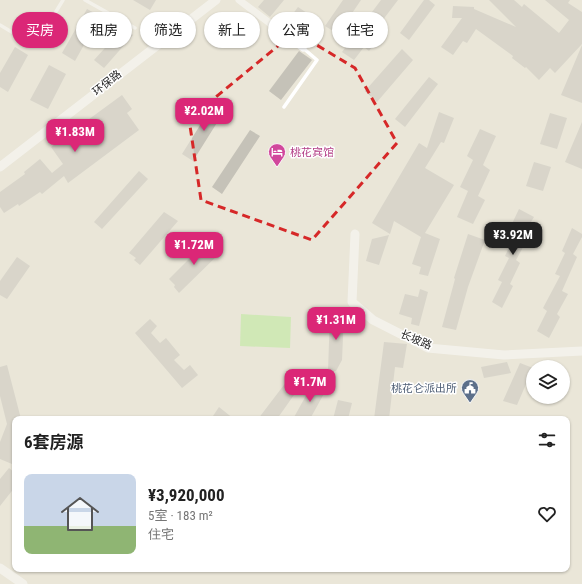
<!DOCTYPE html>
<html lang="zh">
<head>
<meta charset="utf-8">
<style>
	body { margin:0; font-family:"Roboto Condensed","Noto Sans SC",sans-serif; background:#f2f2f2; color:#222; height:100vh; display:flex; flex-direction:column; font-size:15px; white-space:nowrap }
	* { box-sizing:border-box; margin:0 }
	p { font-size:13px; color:#767676 }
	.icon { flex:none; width:22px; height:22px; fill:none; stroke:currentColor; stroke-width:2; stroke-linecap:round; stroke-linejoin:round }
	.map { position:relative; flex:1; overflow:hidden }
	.sheet { position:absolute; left:12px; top:416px; width:558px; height:156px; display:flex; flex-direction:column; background:#fff; border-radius:8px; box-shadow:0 1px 3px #0004 }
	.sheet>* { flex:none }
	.top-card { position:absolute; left:12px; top:12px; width:558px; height:36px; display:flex; gap:8px }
	.buttons { position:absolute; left:526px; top:360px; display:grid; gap:8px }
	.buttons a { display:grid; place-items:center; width:44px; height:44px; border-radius:50%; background:#fff; box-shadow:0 1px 3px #0004; font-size:20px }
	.price { position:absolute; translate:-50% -34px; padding:0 9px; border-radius:8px; background:#db2777; color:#fff; font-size:13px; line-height:26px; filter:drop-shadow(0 1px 2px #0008) }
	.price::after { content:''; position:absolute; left:50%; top:24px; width:12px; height:9px; margin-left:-6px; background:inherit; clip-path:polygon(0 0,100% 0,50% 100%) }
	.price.current { background:#222; color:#fff }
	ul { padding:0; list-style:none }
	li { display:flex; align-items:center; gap:12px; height:100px; padding:0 12px }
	li span { display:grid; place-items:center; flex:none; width:112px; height:80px; border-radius:8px; color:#555 }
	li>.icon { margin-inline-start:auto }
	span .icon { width:48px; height:48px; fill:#fffc; stroke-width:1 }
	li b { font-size:17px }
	h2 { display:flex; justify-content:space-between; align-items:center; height:48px; padding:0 12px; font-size:17px }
	.tag { padding:0 14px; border-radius:18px; background:#fff; box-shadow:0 1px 3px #0004; font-size:14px; line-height:36px }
	.tag.current { background:#db2777; color:#fff }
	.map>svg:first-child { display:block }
	.pitch { fill:#b2eb8d }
	.building { fill:#c5c2b8 }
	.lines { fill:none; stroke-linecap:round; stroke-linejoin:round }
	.service { stroke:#fff; stroke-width:3.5 }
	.minor { stroke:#fff; stroke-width:7 }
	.tertiary { stroke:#fff; stroke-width:9 }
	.marked { fill:none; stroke:#d62828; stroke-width:3; stroke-dasharray:8 5; stroke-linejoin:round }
	.labels { text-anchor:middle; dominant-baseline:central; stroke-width:3; stroke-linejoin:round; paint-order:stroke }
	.street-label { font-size:11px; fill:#272727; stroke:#fff }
	.hotel-label { font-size:11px; fill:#b23c85; stroke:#fff; text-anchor:start }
	.service-label { font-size:11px; fill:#4e5e75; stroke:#fff; text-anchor:end }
</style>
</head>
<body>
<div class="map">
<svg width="582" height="584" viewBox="0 0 582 584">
	<rect width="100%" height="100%" fill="#eae6d8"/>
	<path class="pitch" d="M241,314L291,317L290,348L240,346Z"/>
	<path class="building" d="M133,0H156L150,10Z
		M264,0H284L270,17L258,7Z
		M343,0H361L338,34L325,26Z
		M381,0H398L379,25L385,29L369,51L364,47L354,60L342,52Z
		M424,0H429L435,5L409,40L400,33Z
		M489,0H514L522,7L524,4L559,33L569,20L545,0H570L568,3L582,12V44L555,73L550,68L539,80L526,67L525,68L512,58L513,56L476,29L467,43L463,41L453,55L441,47L462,18H452L453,6L474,7V9L516,27Z
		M298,7L310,15L295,36L283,27Z
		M87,9L100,16L75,61L62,53Z
		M124,27L133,35L104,68L94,60Z
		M582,45V103L561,95Z
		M15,47L28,55L8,92L0,87V73Z
		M402,49L413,60L377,102L365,91Z
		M299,51L312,60L281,100L269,91Z
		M49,65L66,74L48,109L30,100Z
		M429,77L438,84L405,127L395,119Z
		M122,95L132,109L127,113L139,130L68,183L64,176L42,194L40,192L19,206L18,204L4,213L0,207V192L25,174L24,172L40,159L52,173L63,164L51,147Z
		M214,103L225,110L193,161L182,154Z
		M439,112L454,118L444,143L441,142L425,168L454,185L425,233L440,239L428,276L419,274L421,267L412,264L421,237L394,221L390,234L372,223L419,143L427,148Z
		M550,113L567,118L557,149L540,144Z
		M582,122V169L565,162Z
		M480,129L496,136L483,165L490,170L478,196L485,200L473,224L457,217L468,191L460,187L473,160L467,156Z
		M250,130L260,136L222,194L212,187Z
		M534,162L551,167L543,191L526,186Z
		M139,171L148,179L102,229L94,222Z
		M519,209L534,217L522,237L527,240L516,260L520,263L510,284L513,286L502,308L492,302L502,282L498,280L509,258L505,256L515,235L508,232Z
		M164,212L178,221L140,265L134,260L136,258L129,253Z
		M572,228L582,234V237L573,254L577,257L562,291L568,294L557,314L560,317L549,338L537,331L547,311L543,308L560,276L555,274L565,253L562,251Z
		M468,234L485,240L468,287L456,330L442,327L455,279L454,278Z
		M389,235L379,265L366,261L372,239Z
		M206,242L212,248L214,245L221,252L179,293L174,287L175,285L169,279Z
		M17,257L30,266L7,299L0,295V281Z
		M420,289L428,292L419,326L411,324L412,318L399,314L405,294L418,297Z
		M330,314H344L342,360L336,371H328Z
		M150,319L157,326L151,333L160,343L166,338L180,355L174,360L184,370L190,365L198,375L182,388L135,333Z
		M384,342L407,344L403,368L395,367L389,419H374Z
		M507,362L511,373L484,378L481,367Z
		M520,363L533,368L517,405L503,401Z
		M7,365L21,419H15V457L12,464L0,459V442L7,424L0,396V367Z
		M290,377L301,385L277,419H258Z
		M313,383L326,390L310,419H293Z
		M338,400L352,403L348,419H333Z
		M219,407L234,419H211Z
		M9,468L15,473V487L0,506V479Z"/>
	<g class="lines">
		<path class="service" d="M85,0L135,28
			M0,25L35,46L63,0
			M284,107L317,60L303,48"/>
		<path class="minor" d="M239,0L303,48"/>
		<path class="tertiary" d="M0,167L216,0
			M355,234L352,302L373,320L428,348L504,355L582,351
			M0,568L23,584"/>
	</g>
	<path d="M0 0H582V584H0ZM295,32L355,68L397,143L312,240L201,200L189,119Z" fill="#eae6d8" fill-opacity=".55" fill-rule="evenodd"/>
	<path class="marked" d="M295,32L355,68L397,143L312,240L201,200L189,119Z"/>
	<defs>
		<g id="hotel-pin" transform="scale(0.9)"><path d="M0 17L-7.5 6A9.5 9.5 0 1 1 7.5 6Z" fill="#d1479c" stroke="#fff"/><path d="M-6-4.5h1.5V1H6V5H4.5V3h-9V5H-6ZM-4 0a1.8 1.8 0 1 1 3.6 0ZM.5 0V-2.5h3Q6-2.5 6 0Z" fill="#fff"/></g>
		<g id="civic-pin" transform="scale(0.9)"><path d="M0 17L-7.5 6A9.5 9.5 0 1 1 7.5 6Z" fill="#5c6f8a" stroke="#fff"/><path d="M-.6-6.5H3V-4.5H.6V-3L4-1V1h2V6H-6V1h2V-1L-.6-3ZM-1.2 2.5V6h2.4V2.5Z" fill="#fff"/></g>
	</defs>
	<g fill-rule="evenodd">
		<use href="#hotel-pin" x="277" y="152"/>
		<use href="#civic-pin" x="470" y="388"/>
	</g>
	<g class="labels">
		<g class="street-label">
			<text transform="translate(107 83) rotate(-38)">环保路</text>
			<text transform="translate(416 340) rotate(23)">长坡路</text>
		</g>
		<g class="hotel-label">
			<text x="290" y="152">桃花宾馆</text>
		</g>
		<g class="service-label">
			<text x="457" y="388">桃花仑派出所</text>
		</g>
	</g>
</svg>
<div class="buttons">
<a><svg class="icon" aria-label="layers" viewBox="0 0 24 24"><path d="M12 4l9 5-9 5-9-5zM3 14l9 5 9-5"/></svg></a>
</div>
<b class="price" style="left:204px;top:132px">¥2.02M</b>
<b class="price" style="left:75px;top:153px">¥1.83M</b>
<b class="price current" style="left:513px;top:256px">¥3.92M</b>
<b class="price" style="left:194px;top:266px">¥1.72M</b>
<b class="price" style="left:336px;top:341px">¥1.31M</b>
<b class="price" style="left:310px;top:403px">¥1.7M</b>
<div class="top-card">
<a class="tag current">买房</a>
<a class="tag">租房</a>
<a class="tag">筛选</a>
<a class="tag">新上</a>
<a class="tag">公寓</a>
<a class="tag">住宅</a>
</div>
<section class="sheet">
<h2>6套房源<svg class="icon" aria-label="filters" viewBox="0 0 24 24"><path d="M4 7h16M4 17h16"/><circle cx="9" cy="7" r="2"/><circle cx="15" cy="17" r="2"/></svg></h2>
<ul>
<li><span style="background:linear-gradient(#c9d6e8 65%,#8fb573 0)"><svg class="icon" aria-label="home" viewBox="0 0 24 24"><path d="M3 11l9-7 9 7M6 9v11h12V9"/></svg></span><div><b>¥3,920,000</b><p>5室 · 183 m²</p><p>住宅</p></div><svg class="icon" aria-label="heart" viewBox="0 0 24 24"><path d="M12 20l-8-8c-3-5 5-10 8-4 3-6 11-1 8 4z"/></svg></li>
</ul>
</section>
</div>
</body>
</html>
